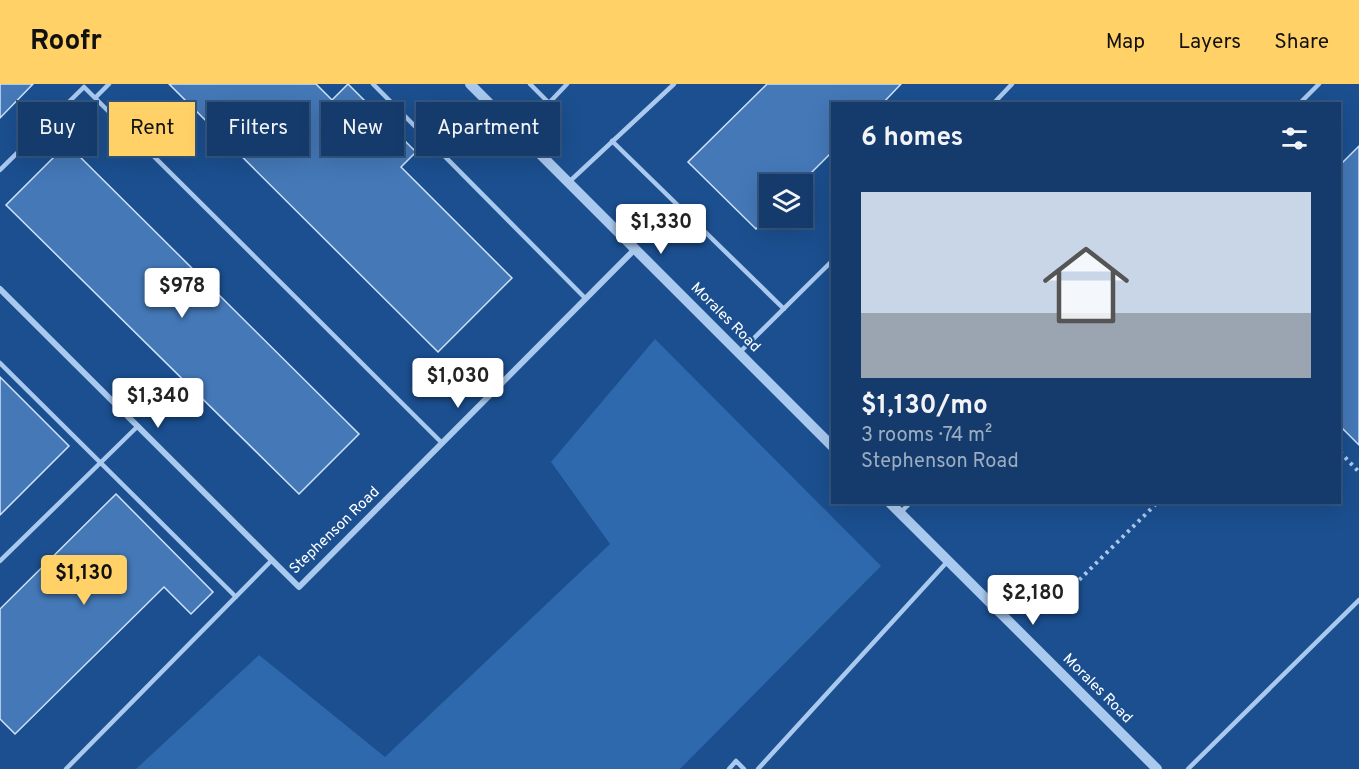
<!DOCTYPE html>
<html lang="en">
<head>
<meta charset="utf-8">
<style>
	body { margin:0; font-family:Overpass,sans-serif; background:#1d4271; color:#f1f3f6; height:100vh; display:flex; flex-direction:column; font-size:22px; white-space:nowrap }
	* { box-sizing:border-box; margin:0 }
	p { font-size:20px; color:#9dadc1 }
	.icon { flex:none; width:33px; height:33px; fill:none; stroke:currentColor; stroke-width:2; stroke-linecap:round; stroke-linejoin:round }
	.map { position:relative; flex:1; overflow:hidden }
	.details { position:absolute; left:831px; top:18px; width:510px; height:402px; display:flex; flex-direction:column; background:#143b6b; border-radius:0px; box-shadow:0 6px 24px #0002,0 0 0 2px #33557e }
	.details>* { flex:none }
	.hud { position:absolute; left:18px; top:18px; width:570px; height:54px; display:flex; gap:12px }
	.buttons { position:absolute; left:759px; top:90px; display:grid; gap:12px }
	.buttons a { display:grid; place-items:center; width:54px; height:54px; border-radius:0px; background:#143b6b; box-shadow:0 6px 24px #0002,0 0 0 2px #33557e; font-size:30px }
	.price { position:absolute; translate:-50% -51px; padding:0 14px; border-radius:6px; background:#fff; color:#222; font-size:20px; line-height:39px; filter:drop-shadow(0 2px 3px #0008) }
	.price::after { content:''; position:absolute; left:50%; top:36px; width:18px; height:14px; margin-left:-9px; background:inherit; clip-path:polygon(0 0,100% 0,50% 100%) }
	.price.active { background:#ffd166; color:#111 }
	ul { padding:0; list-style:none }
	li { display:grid; align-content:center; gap:12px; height:318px; padding:0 30px }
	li+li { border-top:2px solid #33557e }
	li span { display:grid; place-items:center; height:186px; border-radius:0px; color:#555 }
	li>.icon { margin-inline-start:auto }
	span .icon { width:108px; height:108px; fill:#fffc; stroke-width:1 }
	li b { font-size:26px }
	h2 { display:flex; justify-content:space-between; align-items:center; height:72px; padding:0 30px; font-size:26px }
	.pill { padding:0 21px; border-radius:0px; background:#143b6b; box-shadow:0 6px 24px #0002,0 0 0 2px #33557e; font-size:21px; line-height:54px }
	.pill.active { background:#ffd166; color:#111 }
	header { display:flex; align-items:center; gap:36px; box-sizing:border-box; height:84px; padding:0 30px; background:#ffd166; color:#111 }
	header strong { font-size:28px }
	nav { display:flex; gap:33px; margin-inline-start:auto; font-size:21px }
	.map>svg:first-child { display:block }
	.green { fill:#2e69ad }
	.building { fill:#4478b7; stroke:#cfe3fa; stroke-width:1.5 }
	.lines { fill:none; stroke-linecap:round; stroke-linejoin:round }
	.path { stroke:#a9c9ee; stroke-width:4; stroke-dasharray:3 4.5; stroke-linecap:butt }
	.service { stroke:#a9c9ee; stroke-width:4.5 }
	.minor { stroke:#a9c9ee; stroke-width:6 }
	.tertiary { stroke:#a9c9ee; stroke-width:10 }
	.labels { text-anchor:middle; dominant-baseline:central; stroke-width:4.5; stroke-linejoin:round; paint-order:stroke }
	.street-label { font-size:15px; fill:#fff; stroke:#1b4f8f }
</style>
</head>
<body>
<header>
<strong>Roofr</strong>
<nav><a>Map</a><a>Layers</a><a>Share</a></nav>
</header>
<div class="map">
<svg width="1359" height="685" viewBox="0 0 1359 685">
	<rect width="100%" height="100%" fill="#1b4f8f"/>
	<path class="green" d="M655,255L881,482L680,685H136L259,571L385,673L610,460L551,378Z"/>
	<path class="building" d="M0,0H33L0,34Z
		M169,0H316L332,16L348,0L416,68L401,83L512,194L438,268Z
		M767,0H901L882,20H832V68L800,100H770V131L756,145L688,78Z
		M67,60L359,350L299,410L6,121Z
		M1359,62V361L1340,342V81Z
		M0,293L69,362L0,431Z
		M116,410L213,508L191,530L164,503L15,650L0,635V525Z"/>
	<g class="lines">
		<path class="path" d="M1340,368L1359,388
			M1074,501L1158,418"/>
		<path class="service" d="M373,0L585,214
			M530,0L549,19L567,0
			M95,14L109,0
			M993,20L1012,0
			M1299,20L1319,0
			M612,57L784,225
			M0,86L84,3L442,359
			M569,98L674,0
			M739,269L832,177
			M0,279L236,513
			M900,429L911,418
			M0,477L138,342
			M66,685L272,476
			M729,685L736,677L744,685
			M758,685L947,478
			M1188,685L1359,516"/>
		<path class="minor" d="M0,205L299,503L635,165"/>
		<path class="tertiary" d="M470,0L832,362
			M889,418L1157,685"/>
	</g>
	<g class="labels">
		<g class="street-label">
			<text transform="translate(725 234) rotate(45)">Morales Road</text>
			<text transform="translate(335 447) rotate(-44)">Stephenson Road</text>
			<text transform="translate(1097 605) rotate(45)">Morales Road</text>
		</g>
	</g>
</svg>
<div class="buttons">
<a><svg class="icon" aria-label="layers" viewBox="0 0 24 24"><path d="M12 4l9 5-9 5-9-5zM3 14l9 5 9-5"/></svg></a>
</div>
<b class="price" style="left:661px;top:171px">$1,330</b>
<b class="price" style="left:182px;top:235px">$978</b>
<b class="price" style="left:458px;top:325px">$1,030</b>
<b class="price" style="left:158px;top:345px">$1,340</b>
<b class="price active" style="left:84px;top:522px">$1,130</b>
<b class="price" style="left:1033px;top:542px">$2,180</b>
<div class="hud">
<a class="pill">Buy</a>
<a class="pill active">Rent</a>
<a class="pill">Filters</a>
<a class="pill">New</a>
<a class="pill">Apartment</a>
</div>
<section class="details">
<h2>6 homes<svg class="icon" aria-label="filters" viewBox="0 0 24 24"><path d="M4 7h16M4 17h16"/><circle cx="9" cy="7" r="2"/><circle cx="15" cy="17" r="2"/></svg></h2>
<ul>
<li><span style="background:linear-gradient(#c9d6e8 65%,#9aa5b1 0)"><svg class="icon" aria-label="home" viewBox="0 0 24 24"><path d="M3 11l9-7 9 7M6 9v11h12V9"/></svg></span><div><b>$1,130/mo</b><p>3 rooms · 74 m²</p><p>Stephenson Road</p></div></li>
</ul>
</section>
</div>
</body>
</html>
